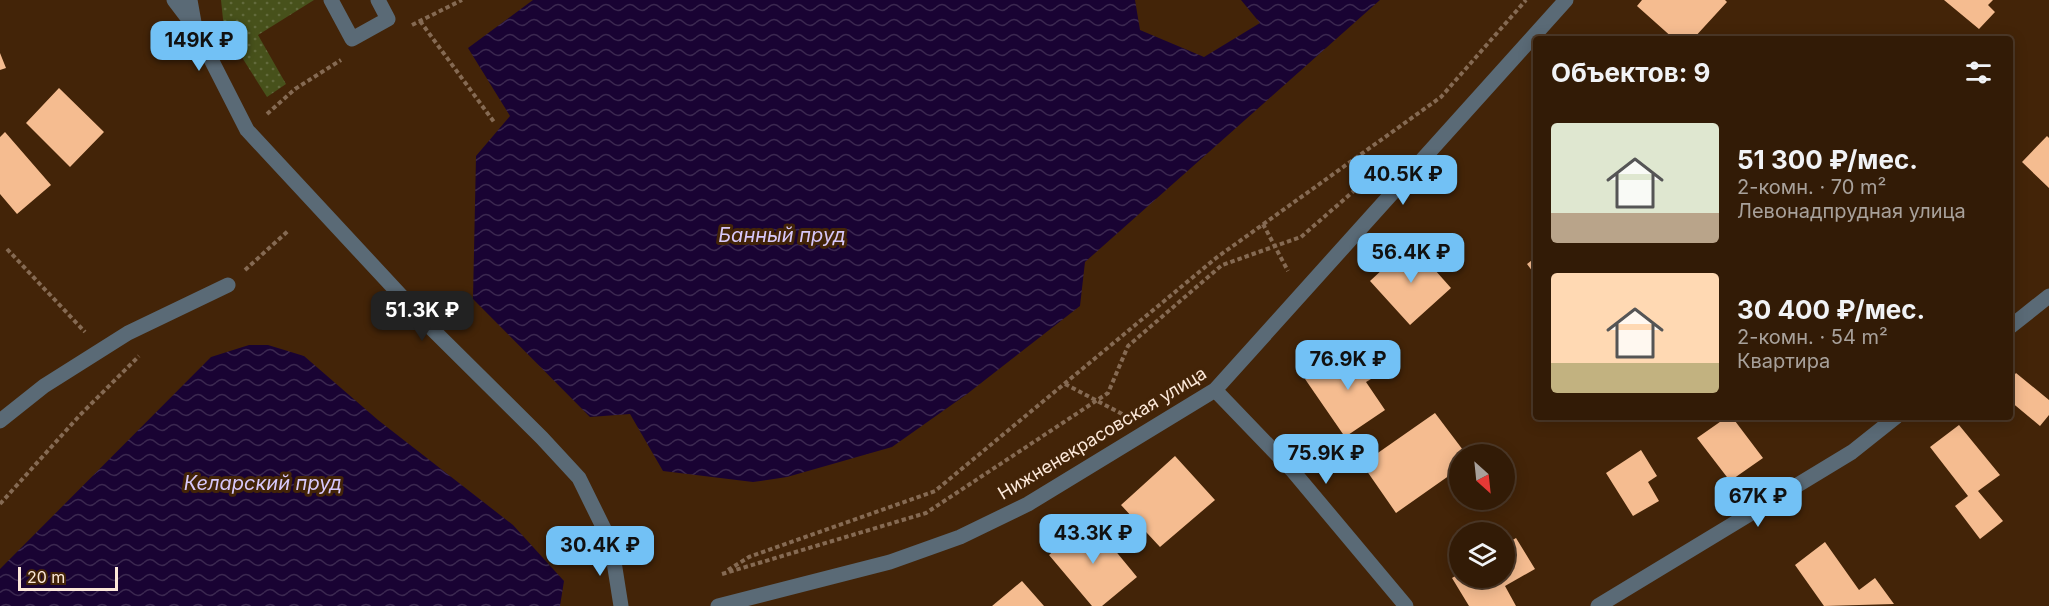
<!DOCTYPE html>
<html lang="ru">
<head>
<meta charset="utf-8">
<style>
	body { margin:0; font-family:Inter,sans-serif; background:#3d2814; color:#f1f3f6; height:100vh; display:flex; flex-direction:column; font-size:22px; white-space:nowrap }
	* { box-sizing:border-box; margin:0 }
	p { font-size:20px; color:#a8a19b }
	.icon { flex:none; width:33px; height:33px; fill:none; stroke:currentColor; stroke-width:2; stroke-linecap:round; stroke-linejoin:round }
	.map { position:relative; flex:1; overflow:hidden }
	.details { position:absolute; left:1533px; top:36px; width:480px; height:384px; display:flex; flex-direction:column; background:#321b06; border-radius:6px; box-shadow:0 3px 15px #0003,0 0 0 2px #4d3928 }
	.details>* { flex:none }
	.needle { width:39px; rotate:153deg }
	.buttons { position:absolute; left:1449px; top:444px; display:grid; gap:12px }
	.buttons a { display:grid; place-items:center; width:66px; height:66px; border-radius:50%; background:#321b06; box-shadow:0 3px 15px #0003,0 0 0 2px #4d3928; font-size:30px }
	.scale { position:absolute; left:18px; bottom:15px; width:100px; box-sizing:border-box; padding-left:6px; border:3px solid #fce8d9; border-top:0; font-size:16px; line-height:21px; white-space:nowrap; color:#fce8d9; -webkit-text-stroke:4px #432408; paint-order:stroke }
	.price { position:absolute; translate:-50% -51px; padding:0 14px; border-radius:12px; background:#72c1f5; color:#111; font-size:20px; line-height:39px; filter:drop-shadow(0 2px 3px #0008) }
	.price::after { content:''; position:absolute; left:50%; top:36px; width:18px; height:14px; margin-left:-9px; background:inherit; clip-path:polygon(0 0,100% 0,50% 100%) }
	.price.active { background:#222; color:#fff }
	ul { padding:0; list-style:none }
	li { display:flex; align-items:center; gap:18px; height:150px; padding:0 18px }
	li span { display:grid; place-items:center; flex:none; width:168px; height:120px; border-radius:6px; color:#555 }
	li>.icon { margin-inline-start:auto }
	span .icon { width:72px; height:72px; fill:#fffc; stroke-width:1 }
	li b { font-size:26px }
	h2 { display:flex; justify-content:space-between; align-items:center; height:72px; padding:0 18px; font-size:26px }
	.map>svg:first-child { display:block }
	.grass { fill:url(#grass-dots) }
	.water { fill:url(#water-waves) }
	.building { fill:#f5bc90 }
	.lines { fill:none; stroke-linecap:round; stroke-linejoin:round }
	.path { stroke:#856a53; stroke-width:4; stroke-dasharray:4.5 3; stroke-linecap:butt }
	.minor { stroke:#5a6a76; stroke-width:15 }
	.labels { text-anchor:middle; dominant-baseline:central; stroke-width:6; stroke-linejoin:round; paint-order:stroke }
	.street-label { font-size:18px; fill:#fce8d9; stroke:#432408 }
	.water-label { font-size:20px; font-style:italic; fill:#d7c8fa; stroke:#432408 }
</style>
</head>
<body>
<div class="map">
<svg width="2049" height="606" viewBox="0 0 2049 606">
	<defs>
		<pattern id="grass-dots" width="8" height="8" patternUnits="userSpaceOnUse" patternTransform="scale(1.5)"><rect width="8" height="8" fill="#47511b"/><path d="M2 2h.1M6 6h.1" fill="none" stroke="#626a3c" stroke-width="1.8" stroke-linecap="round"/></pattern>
		<pattern id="water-waves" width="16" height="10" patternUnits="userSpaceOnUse" patternTransform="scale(1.5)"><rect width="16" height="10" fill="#190333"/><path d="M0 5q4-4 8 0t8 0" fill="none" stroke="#3b2850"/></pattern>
	</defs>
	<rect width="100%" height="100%" fill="#432408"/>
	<path class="grass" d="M221,0H314L258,35L286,84L267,97L224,29Z"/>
	<path class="water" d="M533,0H1135L1140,30L1204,57L1260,23L1241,0H1380L1085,262L1080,306L967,394L892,447L787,477L753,482L663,471L630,414L590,417L473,299L476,156L510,116L468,48Z
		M249,345H268L304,356L378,420L513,525L564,581L560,606H0V569L211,357Z"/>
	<path class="building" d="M1642,0H1725L1727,2L1693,39H1674L1637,6Z
		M1944,0H1993L1988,5L1995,12L1979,29Z
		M0,53L6,68L0,70Z
		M59,88L104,132L70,167L26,123Z
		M5,132L51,185L17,214L0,194V137Z
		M2047,136L2049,138V188L2022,162Z
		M1411,243L1451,288L1410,325L1370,281Z
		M1536,257V276L1527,264Z
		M1368,352L1381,373L1366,382L1385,410L1345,437L1305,379L1345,353L1351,362Z
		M2016,373L2049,400V415L2040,426L2010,401V380Z
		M1435,413L1466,454H1460V468L1396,513L1362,464Z
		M1727,417H1732L1763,458L1730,481L1697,438Z
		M1959,425L2000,475L1978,491L2003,521L1980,539L1955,506L1968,496L1930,447Z
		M1641,450L1657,476L1648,482L1659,501L1633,516L1606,473Z
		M1175,456L1215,500L1160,547L1121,505Z
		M1090,520L1137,577L1102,606H1092L1049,555Z
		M1516,538L1535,569L1505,586L1516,606H1469L1452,578L1460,573V578H1504V545Z
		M1825,542L1859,590L1875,578L1894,604L1824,606L1795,565Z
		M1022,581L1044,606H992Z"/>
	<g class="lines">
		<path class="path" d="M420,21L494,122
			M412,25L462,0
			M267,114L295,89L341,60
			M1263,224L1288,271
			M7,249L85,332
			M245,270L289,230
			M1065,384L1126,416
			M0,504L80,415L139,356
			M728,570L749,557L935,491L1216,258L1441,97L1526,0
			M722,574L926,513L1108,393L1128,346L1222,265L1301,237L1371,176"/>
		<path class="minor" d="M174,0L193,25
			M190,0L195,28L247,130L431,328L542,438L579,478L611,543L621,606
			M331,0L352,39L388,19L378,0
			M2010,327L2049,296
			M1215,390L1292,470L1406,606
			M0,421L44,386L128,333L228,285
			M718,606L890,562L960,537L1028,504L1215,390L1566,0
			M1598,606L1852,452L1896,417"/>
	</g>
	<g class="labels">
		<g class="street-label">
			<text transform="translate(1102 433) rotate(-31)">Нижненекрасовская улица</text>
		</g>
		<g class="water-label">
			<text x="782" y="235">Банный пруд</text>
			<text x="263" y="483">Келарский пруд</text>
		</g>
	</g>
</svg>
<div class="buttons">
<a><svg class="needle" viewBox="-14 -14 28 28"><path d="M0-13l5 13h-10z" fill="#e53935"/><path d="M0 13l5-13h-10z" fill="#a8a19b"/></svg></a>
<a><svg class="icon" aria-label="layers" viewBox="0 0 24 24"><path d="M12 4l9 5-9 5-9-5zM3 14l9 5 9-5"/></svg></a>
</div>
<div class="scale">20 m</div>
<b class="price" style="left:199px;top:72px">149K ₽</b>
<b class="price" style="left:1403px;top:206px">40.5K ₽</b>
<b class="price" style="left:1411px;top:284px">56.4K ₽</b>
<b class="price active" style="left:422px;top:342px">51.3K ₽</b>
<b class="price" style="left:1348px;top:391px">76.9K ₽</b>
<b class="price" style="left:1326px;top:485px">75.9K ₽</b>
<b class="price" style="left:1758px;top:528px">67K ₽</b>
<b class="price" style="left:1093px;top:565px">43.3K ₽</b>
<b class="price" style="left:600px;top:577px">30.4K ₽</b>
<section class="details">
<h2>Объектов: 9<svg class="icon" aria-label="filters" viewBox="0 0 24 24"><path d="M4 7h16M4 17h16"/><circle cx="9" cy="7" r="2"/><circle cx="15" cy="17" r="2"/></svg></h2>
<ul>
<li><span style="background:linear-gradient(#dfe7d0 75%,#b9a48a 0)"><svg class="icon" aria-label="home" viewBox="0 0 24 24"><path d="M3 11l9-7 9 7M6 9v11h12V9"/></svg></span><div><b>51 300 ₽/мес.</b><p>2-комн. · 70 m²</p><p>Левонадпрудная улица</p></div></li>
<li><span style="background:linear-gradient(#ffd9b3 75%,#c2b280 0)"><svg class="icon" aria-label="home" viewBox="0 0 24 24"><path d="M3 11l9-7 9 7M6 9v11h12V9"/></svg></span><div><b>30 400 ₽/мес.</b><p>2-комн. · 54 m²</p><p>Квартира</p></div></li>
</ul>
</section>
</div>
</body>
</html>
